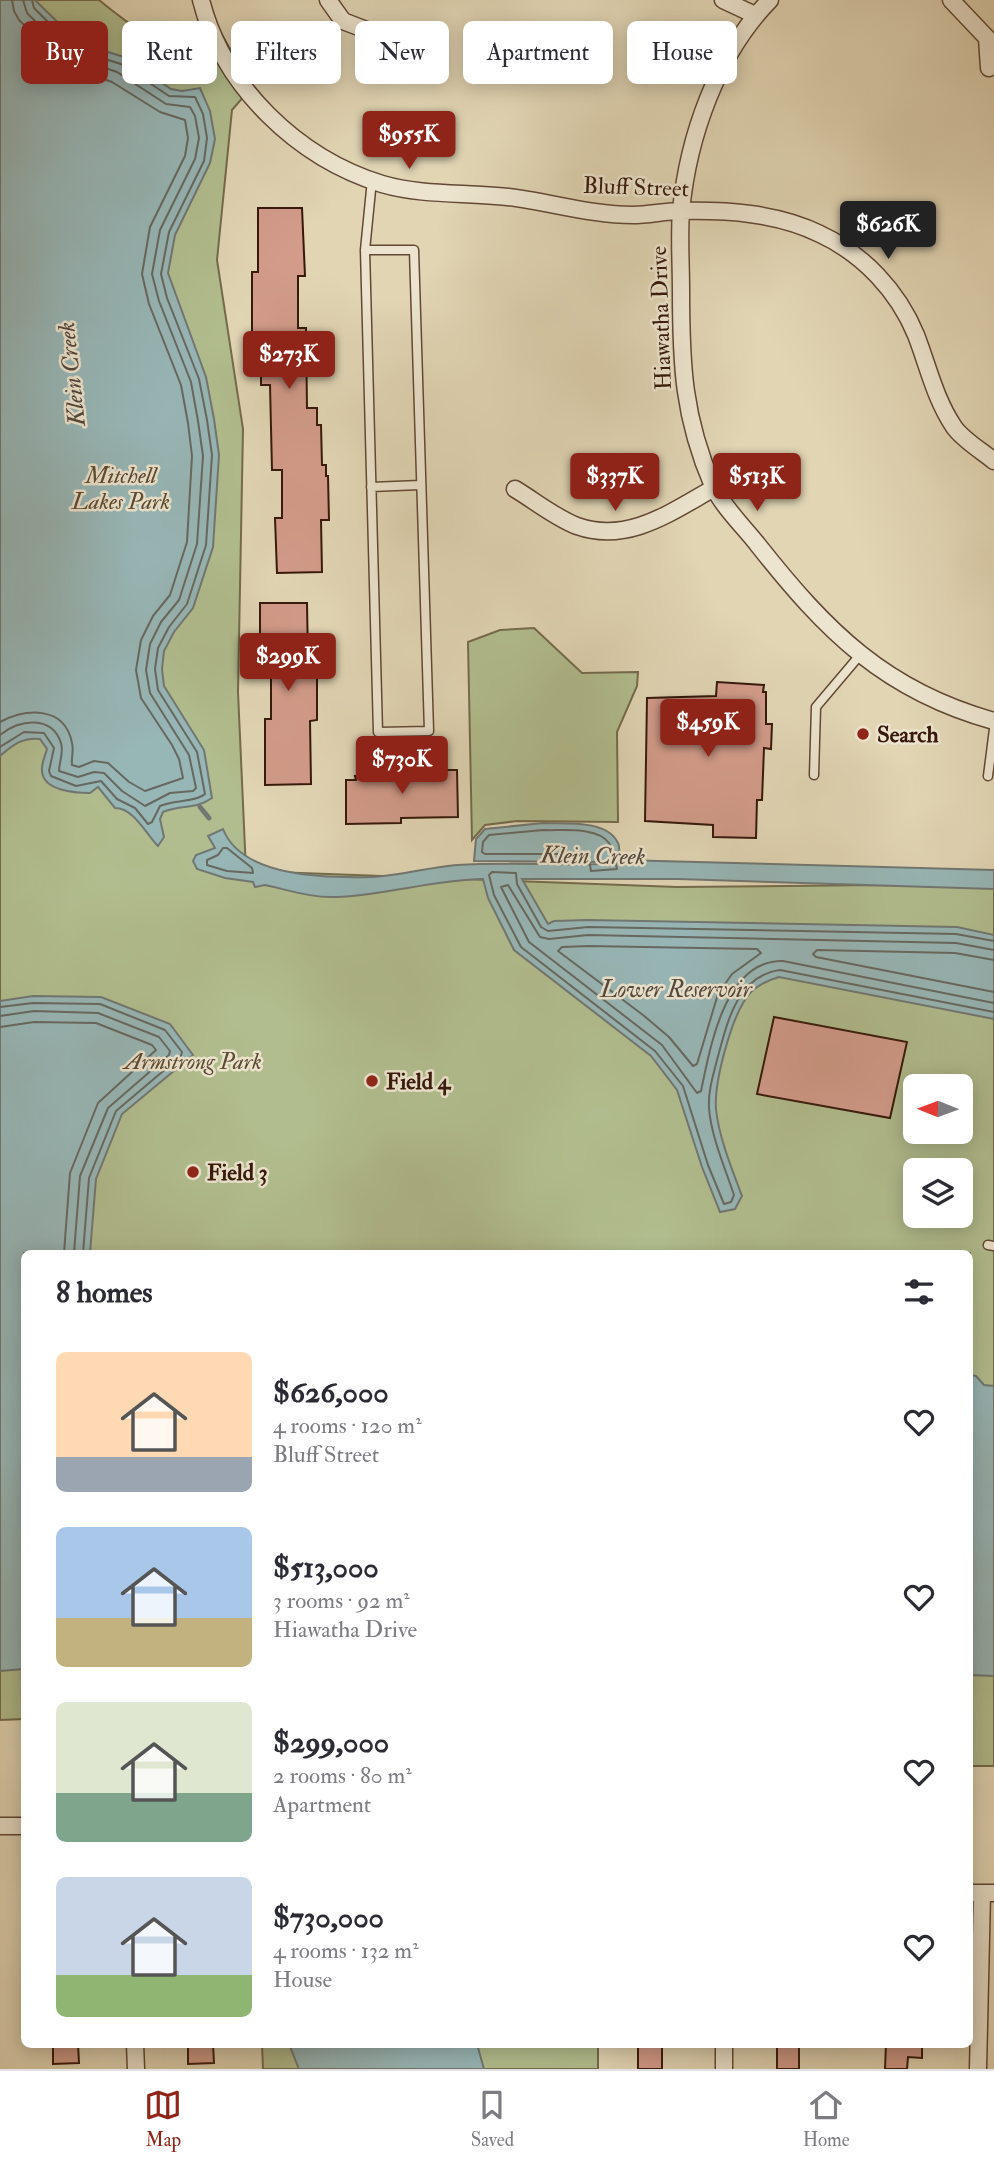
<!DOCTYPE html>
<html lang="en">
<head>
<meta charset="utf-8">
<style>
	body { margin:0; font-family:"IM FELL Double Pica",serif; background:#f7f7f7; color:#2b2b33; height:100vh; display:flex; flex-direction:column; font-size:26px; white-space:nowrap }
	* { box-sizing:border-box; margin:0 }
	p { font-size:23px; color:#7c7c81 }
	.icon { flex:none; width:38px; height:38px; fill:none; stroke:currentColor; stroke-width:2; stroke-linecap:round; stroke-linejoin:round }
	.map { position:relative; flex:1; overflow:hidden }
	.sheet { position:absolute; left:21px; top:1250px; width:952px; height:798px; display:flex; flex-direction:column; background:#fff; border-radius:10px; box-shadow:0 4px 18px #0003 }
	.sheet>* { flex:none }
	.hud { position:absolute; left:21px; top:21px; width:952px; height:63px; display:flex; gap:14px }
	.needle { width:46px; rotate:271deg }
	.controls { position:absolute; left:903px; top:1074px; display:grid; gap:14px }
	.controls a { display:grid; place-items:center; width:70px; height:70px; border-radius:10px; background:#fff; box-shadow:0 4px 18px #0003; font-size:35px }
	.price { position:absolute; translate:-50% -60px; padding:0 16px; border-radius:7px; background:#8f2418; color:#fff; font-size:23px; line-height:46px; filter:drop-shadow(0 2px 4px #0008) }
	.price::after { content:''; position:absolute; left:50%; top:42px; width:21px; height:16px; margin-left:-10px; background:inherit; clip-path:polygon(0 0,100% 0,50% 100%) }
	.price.on { background:#222; color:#fff }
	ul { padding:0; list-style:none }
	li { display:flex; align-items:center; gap:21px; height:175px; padding:0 35px }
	li span { display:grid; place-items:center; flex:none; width:196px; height:140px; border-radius:10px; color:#555 }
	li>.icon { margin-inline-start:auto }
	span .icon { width:84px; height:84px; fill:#fffc; stroke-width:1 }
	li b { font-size:30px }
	h2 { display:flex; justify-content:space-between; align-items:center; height:84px; padding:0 35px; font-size:30px }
	.pill { padding:0 24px; border-radius:10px; background:#fff; box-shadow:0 4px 18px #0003; font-size:24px; line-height:63px }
	.pill.on { background:#8f2418; color:#fff }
	.menu { display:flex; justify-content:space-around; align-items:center; height:98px; border-top:2px solid #e1e1e2; background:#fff; font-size:19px; color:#7c7c81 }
	.menu a { display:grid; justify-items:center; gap:4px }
	.menu .on { color:#8f2418 }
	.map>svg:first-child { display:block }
	.green { fill:#b1bd8e; stroke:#746b4c; stroke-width:2; fill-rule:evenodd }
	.water { fill:#97b6b6; stroke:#717772; stroke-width:2 }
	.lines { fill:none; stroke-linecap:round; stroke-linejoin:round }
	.shore { stroke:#676860; stroke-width:2 }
	.stream { stroke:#717772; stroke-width:5 }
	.building { fill:#d29b8a; stroke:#37190b; stroke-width:2 }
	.lane-casing { stroke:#624835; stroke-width:11 }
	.street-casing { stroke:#624835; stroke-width:19 }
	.lane { stroke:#ece4ce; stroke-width:8 }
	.street { stroke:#ece4ce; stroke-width:16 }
	.poi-dot { fill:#8f2418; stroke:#ece4ce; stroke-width:2.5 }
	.labels { text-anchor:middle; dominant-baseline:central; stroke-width:5; stroke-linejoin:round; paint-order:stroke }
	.street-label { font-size:23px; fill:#37190b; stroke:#ece4ce }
	.park-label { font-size:23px; font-style:italic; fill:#5c4a32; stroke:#ece4ce }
	.poi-label { font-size:23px; font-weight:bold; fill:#37190b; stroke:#ece4ce; text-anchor:start }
	.water-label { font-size:24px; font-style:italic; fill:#54483e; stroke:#ece4ce }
</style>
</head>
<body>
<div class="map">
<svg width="994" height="2069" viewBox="0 0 994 2069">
	<rect width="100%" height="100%" fill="#e1d5b4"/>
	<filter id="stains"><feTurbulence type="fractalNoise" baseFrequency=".00286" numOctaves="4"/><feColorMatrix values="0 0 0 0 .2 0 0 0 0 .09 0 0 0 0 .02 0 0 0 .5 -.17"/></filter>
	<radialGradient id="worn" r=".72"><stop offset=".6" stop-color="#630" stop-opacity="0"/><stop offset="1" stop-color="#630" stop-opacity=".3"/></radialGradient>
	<path class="green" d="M0,0H99C121,18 161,51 191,46C201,45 212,38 222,35L252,87L232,110L217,260L243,429L238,692L246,871L677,887L878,885L994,888V1766H970V1253H24V1719L0,1720ZM915,1087H961V1132H915ZM915,1171H961V1216H915Z
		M534,628L582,673L638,672L637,686L617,732L618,822L517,821L485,825L472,840L468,642L500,630Z
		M262,2044H598V2069H263Z"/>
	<path class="water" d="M0,0H35L79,43L124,57L171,89L182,91L200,88L210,111L215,139L210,163L175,235L168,273L206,377L214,419L219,455L213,547L193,608L174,632L164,651L162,669L164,686L204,750L212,798C197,809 180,805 163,812L160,819L164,837L158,846C146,834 134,808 115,808L98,787L90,793C76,793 43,791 42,771C41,764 45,756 47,749L40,739C22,737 13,745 0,756Z
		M543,823C564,824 607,819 618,843C620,847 619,855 620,860L994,870V889L678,879H522L548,924L554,921L588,920L957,927L994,935V1019L779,977C769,980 759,984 751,992C732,1012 714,1082 716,1109C719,1138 732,1169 742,1196L735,1209L720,1212L702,1167L677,1090L651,1056L514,950L488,898L483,879C433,880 385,895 336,897C312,898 288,890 265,885L255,887L253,882L225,878L197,869L193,861L196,855L215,848L208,836L223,829C242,878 328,878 372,877C400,876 429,867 457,865C504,862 553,865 601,864L606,862L474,861L476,839L485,829Z
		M33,996L101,997L170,1024L193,1055L122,1114L96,1179L90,1253H24V1669L0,1671V1001Z
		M970,1375L976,1376L984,1385L994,1386V1676L970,1675Z
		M289,2044H477L484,2069H299Z"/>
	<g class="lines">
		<path class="shore" d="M0,722C27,708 65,706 72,743C74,751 71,758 72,765L79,767L94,761L108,763L129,782L145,791L183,778L179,759L172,745L141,698L136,670L141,640L153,616L170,595L187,542L192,456L188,423L181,385L149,304L142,274L150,227L185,156L188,138L185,120L160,112L112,82L65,65L19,20L14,11L12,0
			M0,735C19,719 52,715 61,743C64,753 59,762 59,771L78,777L94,772L104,773L122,791L145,806L170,793L193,791L196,788L189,755L150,693L146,670L150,644L161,622L179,600L197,544L203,456L198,421L191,382L159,301L152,274L160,230L195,159L199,138L195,116L190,107L166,104L117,72L70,56L27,13L23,0
			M0,747L24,732L44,733L54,748L49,771L51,776L76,786L101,781L117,799L135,808L148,824L152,822L160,806C174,800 196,802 205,794L197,752L158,690L155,669L158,648L169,627L187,604L206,545L212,455L207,420L199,379L167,298L161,274L169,232L204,161L207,138L203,114L195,97L169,96L121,64L76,50L34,8L32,0
			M543,830C561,831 597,826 609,843C613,849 615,862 617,869L591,871L589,859L582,854H485L482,852L483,842L489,835Z
			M223,848H227L252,868L253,873L227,871L207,865V860L218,855Z
			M994,941L956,934L588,927L548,931L541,927L517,884L516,873L492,872L489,875L494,895L521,947L655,1051L683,1086L708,1165L724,1204L731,1202L734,1195C725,1168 711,1136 709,1108C708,1091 713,1076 717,1060C727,1024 736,976 780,970L994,1012
			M588,946L757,949L761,953L732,974L718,994L697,1064L693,1066L669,1037L643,1015L558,951L562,947Z
			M994,950L956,943L588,935L549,939L540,937L508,885L501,887L529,942L662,1045L697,1093L701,1091C710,1049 724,960 783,961L994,1003
			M994,960L955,953L817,950L813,954L816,957L994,992
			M0,1007L33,1003L100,1004L165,1030L182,1052L181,1056L116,1111L89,1178L83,1253
			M0,1016L34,1011L98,1013L159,1037L170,1051L169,1055L108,1108L80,1176L74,1253
			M0,1027L34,1022L96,1023L152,1045L156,1050L98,1103L70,1173L64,1253"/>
		<path class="stream" d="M200,807L209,818"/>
	</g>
	<path class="building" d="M258,208H302L305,276H298V328H306L307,408H317V425H321L322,465H326V476H328L329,520H321L322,572L277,573L275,518H282V470H272L270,385H261V334H252V272H258Z
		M260,603H307L308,660H317V720L310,721L311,784L265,785V719H271V665H260Z
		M717,682L764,685L763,692H766V724H772L771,749L764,748L762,800H757L756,838L713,837V825L645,821L647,698L716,696Z
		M441,766V770H457L458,817L401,818V823L346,824V780H356L355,776L397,775V771H413V767Z
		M774,1017L907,1042L890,1118L757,1094Z
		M53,2044H78L79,2063L53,2064Z
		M188,2044H213L214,2063L188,2064Z
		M638,2044H662V2069H638Z
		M777,2044H799V2069H777Z
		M886,2044H922V2058L908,2057L907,2069H885Z"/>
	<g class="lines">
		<g class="lane-casing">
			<path id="lane" d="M365,250H414L429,731L378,732L365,250L372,180
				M371,487L420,485
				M814,775L816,707L860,655
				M988,776L994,729
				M988,1245L994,1246"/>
		</g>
		<g class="street-casing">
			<path id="street" d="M201,0C223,87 298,158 382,184C423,196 466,192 508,197C550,202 591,215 633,215C649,215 665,211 681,211C727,210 778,213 820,234C863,254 898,291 916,335C928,366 935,399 954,427C963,440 982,451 994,461
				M328,0L343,21L387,38L404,35
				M723,0L755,15
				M770,0C717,54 688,137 681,211C679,237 681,264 681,290C681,364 683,417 713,486C723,507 744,527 758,545C826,631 885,691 994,721
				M951,0L987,38L989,68
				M515,489C535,501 556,518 577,526C628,544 671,512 714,488
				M0,1826H24
				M970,1893H994
				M135,2044L136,2069
				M724,2069V2044
				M978,2069L982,1893"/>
		</g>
		<use href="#lane" class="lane"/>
		<use href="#street" class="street"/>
	</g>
	<g class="poi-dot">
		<circle cx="863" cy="734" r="7"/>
		<circle cx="372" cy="1081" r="7"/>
		<circle cx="193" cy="1172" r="7"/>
	</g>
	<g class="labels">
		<g class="street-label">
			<text transform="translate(636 187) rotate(2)">Bluff Street</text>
			<text transform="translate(661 318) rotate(-92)">Hiawatha Drive</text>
		</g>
		<g class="park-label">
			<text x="121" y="475">Mitchell<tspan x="121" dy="26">Lakes Park</tspan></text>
			<text x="193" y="1061">Armstrong Park</text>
		</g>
		<g class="poi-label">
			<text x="877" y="734">Search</text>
			<text x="386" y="1081">Field 4</text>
			<text x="207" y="1172">Field 3</text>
		</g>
		<g class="water-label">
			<text transform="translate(72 374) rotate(-96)">Klein Creek</text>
			<text transform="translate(593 856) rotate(1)">Klein Creek</text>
			<text x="676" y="989">Lower Reservoir</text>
		</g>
	</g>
	<rect width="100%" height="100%" filter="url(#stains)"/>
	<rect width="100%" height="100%" fill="url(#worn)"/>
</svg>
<div class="controls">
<a><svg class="needle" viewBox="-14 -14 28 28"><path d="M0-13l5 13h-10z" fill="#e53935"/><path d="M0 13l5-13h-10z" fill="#7c7c81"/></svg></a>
<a><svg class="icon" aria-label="layers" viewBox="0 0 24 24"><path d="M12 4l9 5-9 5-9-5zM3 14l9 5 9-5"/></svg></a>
</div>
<b class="price" style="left:409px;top:171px">$955K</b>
<b class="price on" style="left:888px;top:261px">$626K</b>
<b class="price" style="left:289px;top:391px">$273K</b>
<b class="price" style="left:615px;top:513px">$337K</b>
<b class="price" style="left:757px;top:513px">$513K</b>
<b class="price" style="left:288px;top:693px">$299K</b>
<b class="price" style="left:708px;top:759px">$459K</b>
<b class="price" style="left:402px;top:796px">$730K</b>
<div class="hud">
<a class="pill on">Buy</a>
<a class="pill">Rent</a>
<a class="pill">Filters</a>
<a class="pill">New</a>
<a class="pill">Apartment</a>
<a class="pill">House</a>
</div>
<section class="sheet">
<h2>8 homes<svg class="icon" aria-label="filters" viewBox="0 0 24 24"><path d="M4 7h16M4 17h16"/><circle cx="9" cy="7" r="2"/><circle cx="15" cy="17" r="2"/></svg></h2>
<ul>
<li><span style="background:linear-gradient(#ffd9b3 75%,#9aa5b1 0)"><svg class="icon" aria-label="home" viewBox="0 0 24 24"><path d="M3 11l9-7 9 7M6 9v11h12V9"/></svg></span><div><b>$626,000</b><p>4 rooms · 120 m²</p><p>Bluff Street</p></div><svg class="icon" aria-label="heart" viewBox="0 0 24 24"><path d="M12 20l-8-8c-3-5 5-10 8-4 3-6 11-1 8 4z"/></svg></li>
<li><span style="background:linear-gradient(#a9c7e8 65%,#c2b280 0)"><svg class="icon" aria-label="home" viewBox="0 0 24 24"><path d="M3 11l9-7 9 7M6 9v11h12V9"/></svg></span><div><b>$513,000</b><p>3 rooms · 92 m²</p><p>Hiawatha Drive</p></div><svg class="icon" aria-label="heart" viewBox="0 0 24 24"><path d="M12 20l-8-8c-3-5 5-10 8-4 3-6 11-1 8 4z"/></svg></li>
<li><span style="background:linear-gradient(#dfe7d0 65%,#7fa58c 0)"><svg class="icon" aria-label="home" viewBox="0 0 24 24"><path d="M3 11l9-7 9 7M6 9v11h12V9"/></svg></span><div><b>$299,000</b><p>2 rooms · 80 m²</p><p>Apartment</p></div><svg class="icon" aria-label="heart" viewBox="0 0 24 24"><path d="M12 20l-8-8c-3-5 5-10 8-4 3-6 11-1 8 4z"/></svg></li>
<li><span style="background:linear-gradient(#c9d6e8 70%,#8fb573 0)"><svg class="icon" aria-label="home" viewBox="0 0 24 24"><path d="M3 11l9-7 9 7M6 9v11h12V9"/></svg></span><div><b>$730,000</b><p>4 rooms · 132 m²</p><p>House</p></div><svg class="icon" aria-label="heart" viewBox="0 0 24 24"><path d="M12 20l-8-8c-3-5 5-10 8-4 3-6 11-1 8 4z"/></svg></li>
</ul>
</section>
</div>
<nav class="menu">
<a class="on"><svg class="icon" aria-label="map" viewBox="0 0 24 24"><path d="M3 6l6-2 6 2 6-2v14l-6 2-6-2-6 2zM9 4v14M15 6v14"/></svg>Map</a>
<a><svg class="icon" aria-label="saved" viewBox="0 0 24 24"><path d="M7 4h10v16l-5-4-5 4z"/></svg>Saved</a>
<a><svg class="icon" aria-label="home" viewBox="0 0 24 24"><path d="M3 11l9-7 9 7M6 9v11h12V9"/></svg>Home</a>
</nav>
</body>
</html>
